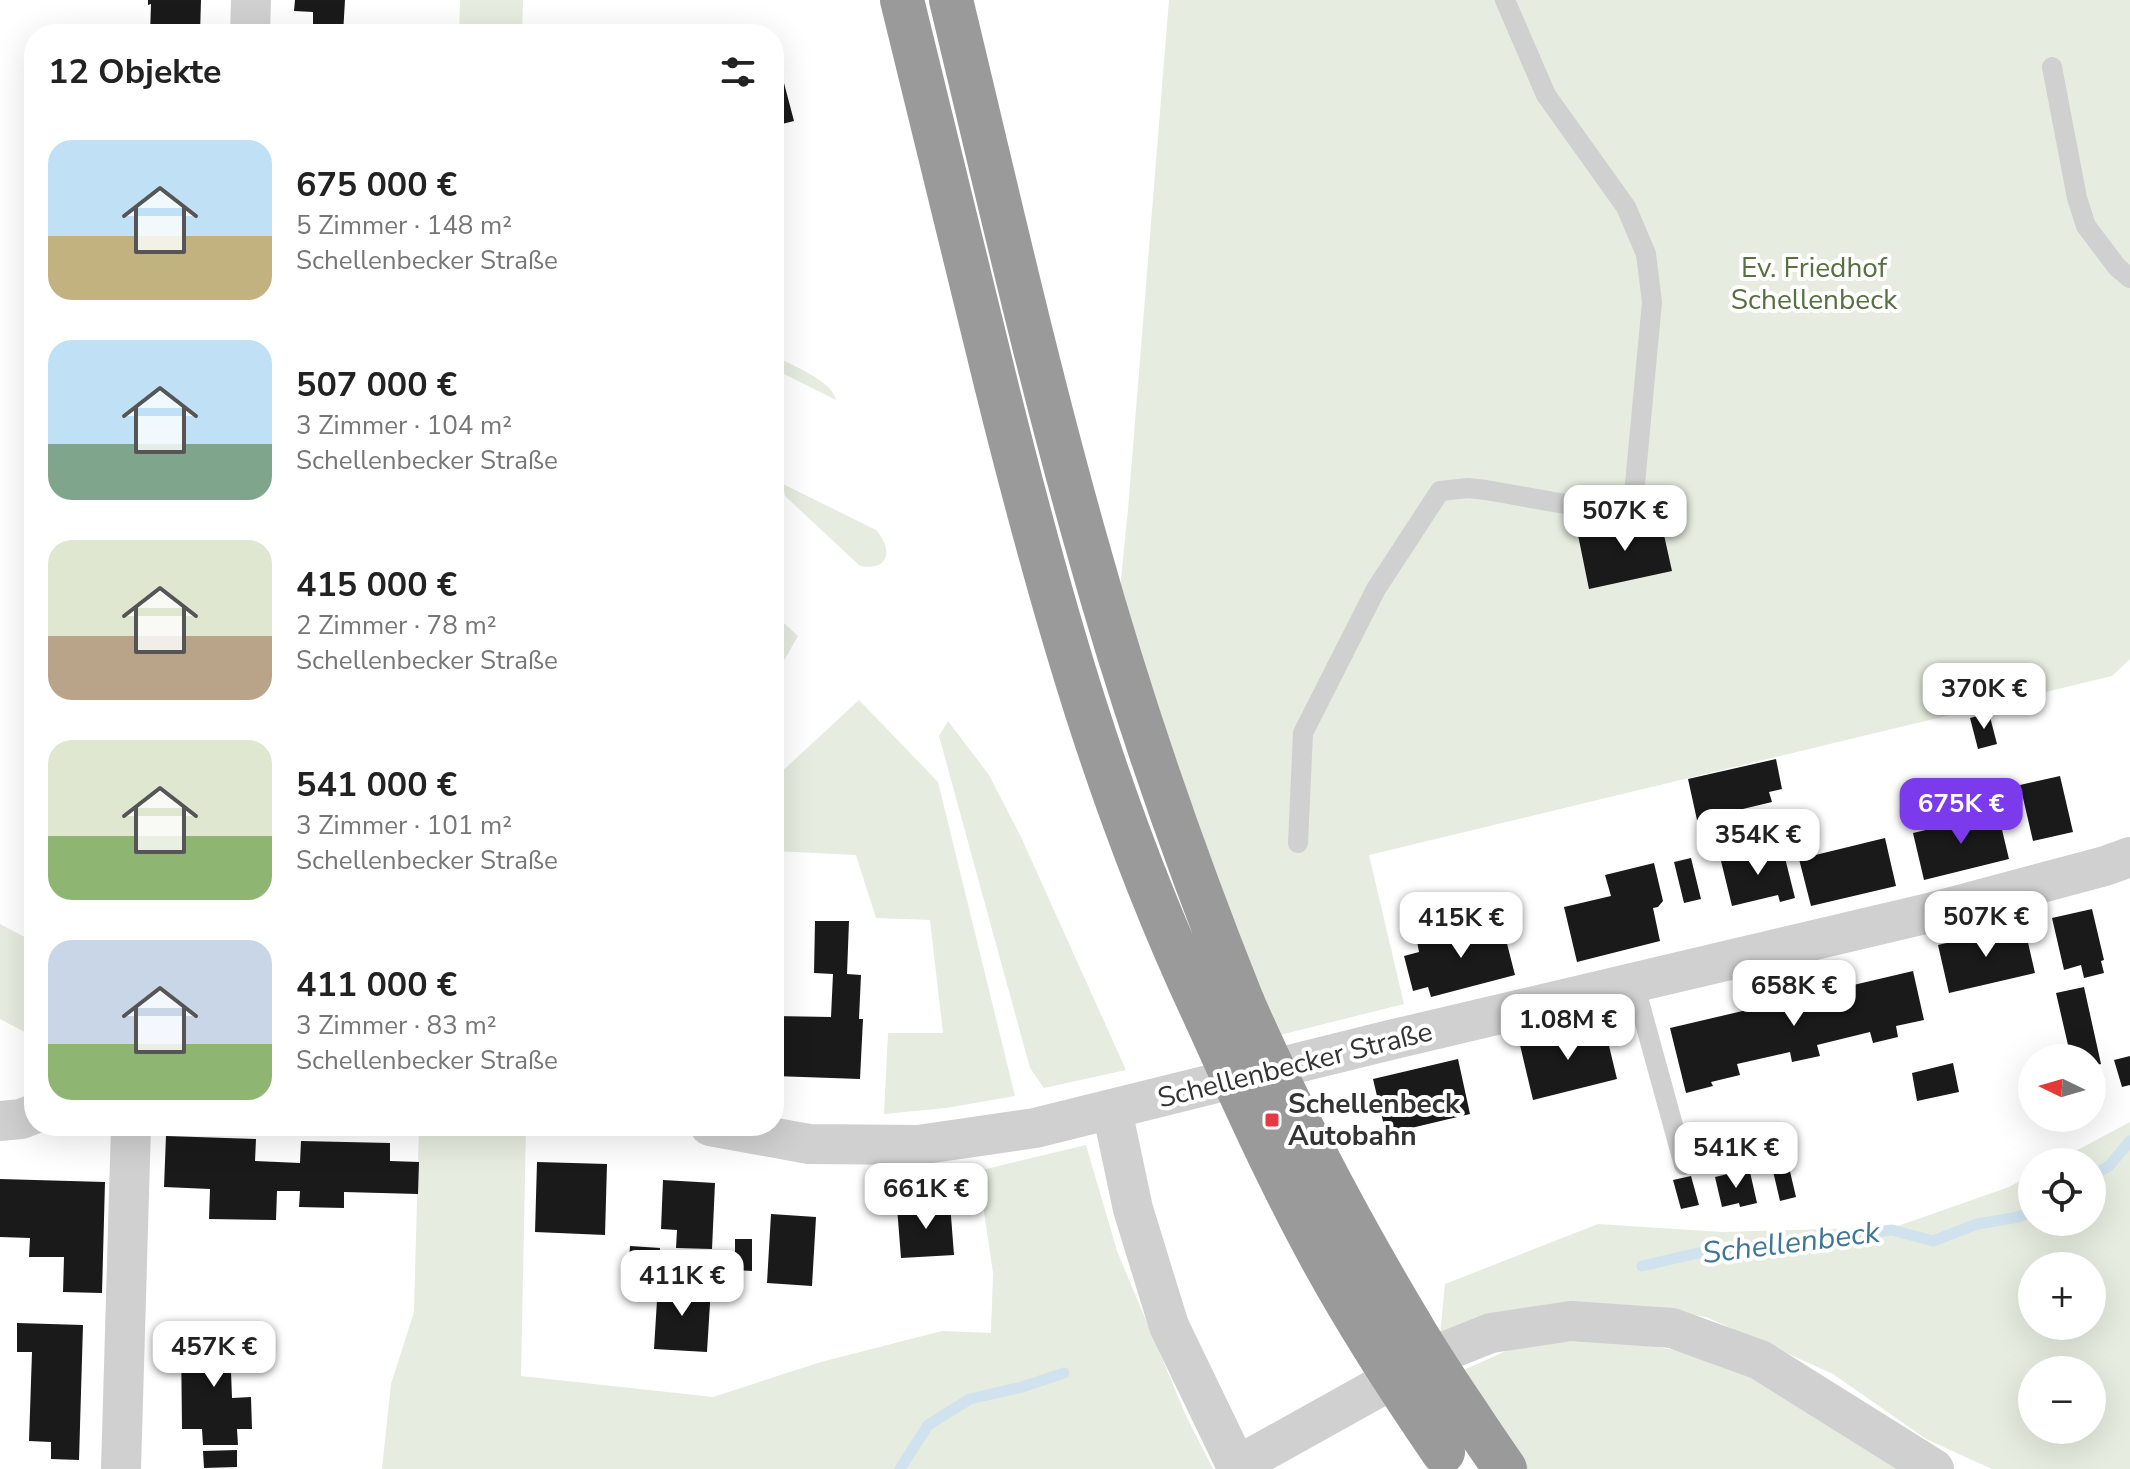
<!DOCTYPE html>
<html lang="de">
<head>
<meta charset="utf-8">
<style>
	body { margin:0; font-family:"Nunito Sans",sans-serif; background:#f6f6f6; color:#222; height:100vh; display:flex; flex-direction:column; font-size:30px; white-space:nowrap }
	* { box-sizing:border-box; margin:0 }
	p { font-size:26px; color:#767676 }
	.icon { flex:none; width:44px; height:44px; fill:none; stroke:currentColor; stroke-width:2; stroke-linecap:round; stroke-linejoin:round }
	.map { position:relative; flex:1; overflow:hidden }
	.details { position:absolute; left:24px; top:24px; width:760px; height:1112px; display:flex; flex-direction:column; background:#fff; border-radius:32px; box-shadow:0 8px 32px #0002 }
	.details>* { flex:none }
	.needle { width:52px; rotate:275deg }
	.tools { position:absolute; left:2018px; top:1044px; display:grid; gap:16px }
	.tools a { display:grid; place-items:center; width:88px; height:88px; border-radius:50%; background:#fff; box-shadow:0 8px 32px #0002; font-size:40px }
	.price { position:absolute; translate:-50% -68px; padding:0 18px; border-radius:16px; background:#fff; color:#222; font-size:26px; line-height:52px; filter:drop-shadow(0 2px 4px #0008) }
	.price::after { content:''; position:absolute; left:50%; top:48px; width:24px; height:18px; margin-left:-12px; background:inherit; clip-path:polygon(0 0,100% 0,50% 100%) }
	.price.active { background:#7c3aed; color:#fff }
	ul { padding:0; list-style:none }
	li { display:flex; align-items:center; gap:24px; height:200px; padding:0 24px }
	li span { display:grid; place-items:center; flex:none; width:224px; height:160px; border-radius:24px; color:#555 }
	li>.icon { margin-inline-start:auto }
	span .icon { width:96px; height:96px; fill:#fffc; stroke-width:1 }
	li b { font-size:34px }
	h2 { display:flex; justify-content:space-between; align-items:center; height:96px; padding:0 24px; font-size:34px }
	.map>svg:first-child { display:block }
	.green { fill:#e6ecdf; fill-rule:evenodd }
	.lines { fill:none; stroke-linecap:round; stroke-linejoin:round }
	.stream { stroke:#cfe2ee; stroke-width:11 }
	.building { fill:#1a1a1a }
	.service { stroke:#d0d0d0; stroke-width:20 }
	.minor { stroke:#d0d0d0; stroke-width:40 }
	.motorway { stroke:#9a9a9a; stroke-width:44 }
	.motorway-bridge { stroke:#9a9a9a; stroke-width:44 }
	.poi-dot { fill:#e63946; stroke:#fff; stroke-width:3 }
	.labels { text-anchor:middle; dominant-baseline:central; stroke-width:8; stroke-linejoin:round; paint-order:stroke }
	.park-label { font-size:28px; fill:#56703f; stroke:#fff }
	.street-label { font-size:28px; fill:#333; stroke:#fff }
	.poi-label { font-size:28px; font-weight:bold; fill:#333; stroke:#fff; text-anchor:start }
	.water-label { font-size:30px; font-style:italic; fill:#3f7597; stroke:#fff }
</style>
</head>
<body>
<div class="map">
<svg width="2130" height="1469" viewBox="0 0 2130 1469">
	<rect width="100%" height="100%" fill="#fff"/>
	<path class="green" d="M460,0H523L522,34H459Z
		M1169,0H2130V659L2112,676L1369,855L1404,1004L1280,1035L1255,990L1119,600L1128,509Z
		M774,356C791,365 832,380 836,400L774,369Z
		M783,484L876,530C893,549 890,571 860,566L785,496Z
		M774,614L798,636L774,678Z
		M859,700L938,782L1015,1096L946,1108L884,1114L888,1033H943L930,920L876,918L856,855L774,851V776H777Z
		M948,721L989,775L1021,837L1126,1070L1044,1088L1030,1068L939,736Z
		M0,924L34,942V1037L0,1019Z
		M2130,1122V1469H1992L1926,1439L1833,1374L1706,1317L1653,1309L1440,1335L1445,1284L1598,1224L1723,1232L1895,1227L2009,1187L2032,1174V1222H2092V1162H2055ZM2032,1266H2092V1326H2032ZM2032,1370H2092V1430H2032Z
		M419,1126H526L521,1376L713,1397L821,1362L942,1331L991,1333L993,1273L978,1171L1086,1145L1117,1251L1187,1418L1213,1469H382L391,1384L414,1312Z
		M1601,1339L1689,1352L1769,1382L1902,1469H1521L1464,1370L1519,1345Z"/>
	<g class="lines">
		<path class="stream" d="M2092,1176L2109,1166L2130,1141
			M1642,1266L1698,1253L1892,1230L1933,1241L1977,1224L2019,1217L2032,1211
			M900,1469L928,1425L970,1399L1022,1387L1064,1373"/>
	</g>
	<path class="building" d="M148,0H201L200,34H150L151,4L148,5Z
		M295,0H345L343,34H313V12L294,11Z
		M779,64L794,121L774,126V65Z
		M1660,517L1672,571L1589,589L1578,535Z
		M1989,713L1997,744L1978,749L1970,718Z
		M1776,759L1782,789L1769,792L1772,802L1697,820L1688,779Z
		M2060,776L2073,832L2033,841L2020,785Z
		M1998,813L2009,859L1924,880L1913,833Z
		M1885,838L1896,886L1811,906L1799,859Z
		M1782,846L1795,898L1780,902L1778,895L1732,906L1721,861Z
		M1691,858L1701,899L1684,903L1674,862Z
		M1654,863L1663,901L1658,907L1653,908L1660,941L1577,962L1564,907L1611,896L1605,875Z
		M2092,909L2104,960L2101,961L2104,973L2084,978L2081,965L2064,970L2052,918Z
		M1501,920L1515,975L1431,997L1428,987L1413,991L1404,956L1419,952L1417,941Z
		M815,921H849L847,974L861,975L859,1019H863L860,1079L774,1076V1016L831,1017L833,974L814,973Z
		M2024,925L2035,973L1949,993L1938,945Z
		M1913,971L1924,1020L1896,1026L1898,1037L1873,1043L1870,1032L1817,1045L1820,1056L1792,1062L1790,1052L1737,1064L1740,1075L1711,1082L1713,1086L1686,1093L1670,1028Z
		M2084,987L2101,1064L2092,1066V1058H2071L2056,993Z
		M1604,1025L1617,1079L1533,1100L1520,1045Z
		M2130,1056V1085L2122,1087L2114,1060Z
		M1458,1059L1470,1114L1386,1134L1373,1079Z
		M1953,1063L1959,1092L1917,1101L1912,1073Z
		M166,1136L256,1139L255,1161L300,1163L301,1141L390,1143V1161L419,1162L418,1194L344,1192V1208L299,1207L300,1191H277L276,1220L209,1219L210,1189L164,1187Z
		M537,1162L607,1164L605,1235L535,1232Z
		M1789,1167L1796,1197L1780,1201L1773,1171Z
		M1750,1172L1757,1203L1740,1207L1739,1203L1722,1207L1715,1177L1732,1173L1733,1176Z
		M1691,1176L1699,1205L1681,1209L1673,1180Z
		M0,1179L105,1182L102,1293L63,1292L64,1257H29L30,1238L0,1237Z
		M663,1180L715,1183L712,1249L676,1248L677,1230L661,1229Z
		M950,1203L954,1255L901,1258L897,1207Z
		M771,1214L816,1217L812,1286L767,1283Z
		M735,1239H752V1271L735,1270Z
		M630,1246L660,1248L658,1278L628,1276Z
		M658,1284L711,1287L707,1352L654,1349Z
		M17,1323L83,1325L79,1460L51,1459V1442L29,1441L32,1352H17Z
		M249,1338V1370L231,1371L232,1398L251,1397L252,1429H237L238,1445H203L202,1429H182L181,1339Z
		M237,1450V1467L204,1468L203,1451Z"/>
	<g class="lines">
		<path class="service" d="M2052,67L2077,198L2086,226L2117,267L2130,278
			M1298,843L1303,733L1376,589L1440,491L1468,488L1486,490L1632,516L1652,302L1646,254L1626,207L1546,95L1505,0
			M1634,983L1684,1165"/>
		<path class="minor" d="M250,34L251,0
			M1112,1110L1133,1209L1169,1326L1238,1469
			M0,1121L21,1119L34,1114
			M710,1126L809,1144L918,1145L1035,1128L1390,1040L1929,913L2105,866L2130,857
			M1237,1466L1438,1354L1491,1333L1571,1321L1672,1328L1760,1360L1934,1469
			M121,1469L131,1126"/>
		<path class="motorway" d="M902,0C934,129 965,259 997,388C1051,605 1110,815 1206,1018
			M951,0C995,182 1036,365 1087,545C1130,700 1183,853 1243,1003
			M1481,1434L1505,1469"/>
		<path class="motorway-bridge" d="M1243,1003C1292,1114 1349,1222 1412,1327C1433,1363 1458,1399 1481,1434
			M1206,1018C1242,1098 1278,1178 1320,1255C1357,1323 1399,1388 1443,1452"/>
	</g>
	<rect class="poi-dot" x="1264" y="1112" width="16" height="16" rx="4"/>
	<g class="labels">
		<g class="park-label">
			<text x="1814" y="268">Ev. Friedhof<tspan x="1814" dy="32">Schellenbeck</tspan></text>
		</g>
		<g class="street-label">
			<text transform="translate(1295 1065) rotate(-14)">Schellenbecker Straße</text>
		</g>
		<g class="poi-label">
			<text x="1288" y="1104">Schellenbeck<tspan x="1288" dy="32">Autobahn</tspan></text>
		</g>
		<g class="water-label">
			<text transform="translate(1791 1243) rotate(-7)">Schellenbeck</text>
		</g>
	</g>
</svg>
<div class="tools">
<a><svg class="needle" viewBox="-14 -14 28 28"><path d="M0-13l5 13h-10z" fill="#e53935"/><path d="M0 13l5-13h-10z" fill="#767676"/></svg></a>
<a><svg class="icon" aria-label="locate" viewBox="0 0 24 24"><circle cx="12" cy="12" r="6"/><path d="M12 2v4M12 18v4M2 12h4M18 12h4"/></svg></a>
<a>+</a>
<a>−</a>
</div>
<b class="price" style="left:1625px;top:553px">507K €</b>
<b class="price" style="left:1984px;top:731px">370K €</b>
<b class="price active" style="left:1961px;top:846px">675K €</b>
<b class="price" style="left:1758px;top:877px">354K €</b>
<b class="price" style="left:1986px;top:959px">507K €</b>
<b class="price" style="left:1461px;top:960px">415K €</b>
<b class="price" style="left:1794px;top:1028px">658K €</b>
<b class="price" style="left:1568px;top:1062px">1.08M €</b>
<b class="price" style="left:1736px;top:1190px">541K €</b>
<b class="price" style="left:926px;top:1231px">661K €</b>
<b class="price" style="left:682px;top:1318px">411K €</b>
<b class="price" style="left:214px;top:1389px">457K €</b>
<section class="details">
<h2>12 Objekte<svg class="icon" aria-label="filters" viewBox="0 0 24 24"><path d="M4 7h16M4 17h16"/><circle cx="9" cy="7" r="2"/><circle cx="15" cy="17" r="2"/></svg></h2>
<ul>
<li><span style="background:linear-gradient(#bfe0f5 60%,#c2b280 0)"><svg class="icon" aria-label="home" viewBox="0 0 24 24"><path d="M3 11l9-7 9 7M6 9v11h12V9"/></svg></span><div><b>675 000 €</b><p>5 Zimmer · 148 m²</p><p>Schellenbecker Straße</p></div></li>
<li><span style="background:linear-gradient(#bfe0f5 65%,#7fa58c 0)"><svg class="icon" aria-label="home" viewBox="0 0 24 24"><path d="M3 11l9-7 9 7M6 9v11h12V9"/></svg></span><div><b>507 000 €</b><p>3 Zimmer · 104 m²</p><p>Schellenbecker Straße</p></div></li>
<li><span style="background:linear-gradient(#dfe7d0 60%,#b9a48a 0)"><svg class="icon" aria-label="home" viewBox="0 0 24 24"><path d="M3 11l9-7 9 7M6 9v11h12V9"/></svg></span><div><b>415 000 €</b><p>2 Zimmer · 78 m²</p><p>Schellenbecker Straße</p></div></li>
<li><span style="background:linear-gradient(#dfe7d0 60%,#8fb573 0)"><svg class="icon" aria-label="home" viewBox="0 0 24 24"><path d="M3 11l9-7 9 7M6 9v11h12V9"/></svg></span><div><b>541 000 €</b><p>3 Zimmer · 101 m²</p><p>Schellenbecker Straße</p></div></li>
<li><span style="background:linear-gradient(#c9d6e8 65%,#8fb573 0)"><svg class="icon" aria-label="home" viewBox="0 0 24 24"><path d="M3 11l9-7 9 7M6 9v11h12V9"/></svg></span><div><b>411 000 €</b><p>3 Zimmer · 83 m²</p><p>Schellenbecker Straße</p></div></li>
</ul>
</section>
</div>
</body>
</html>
